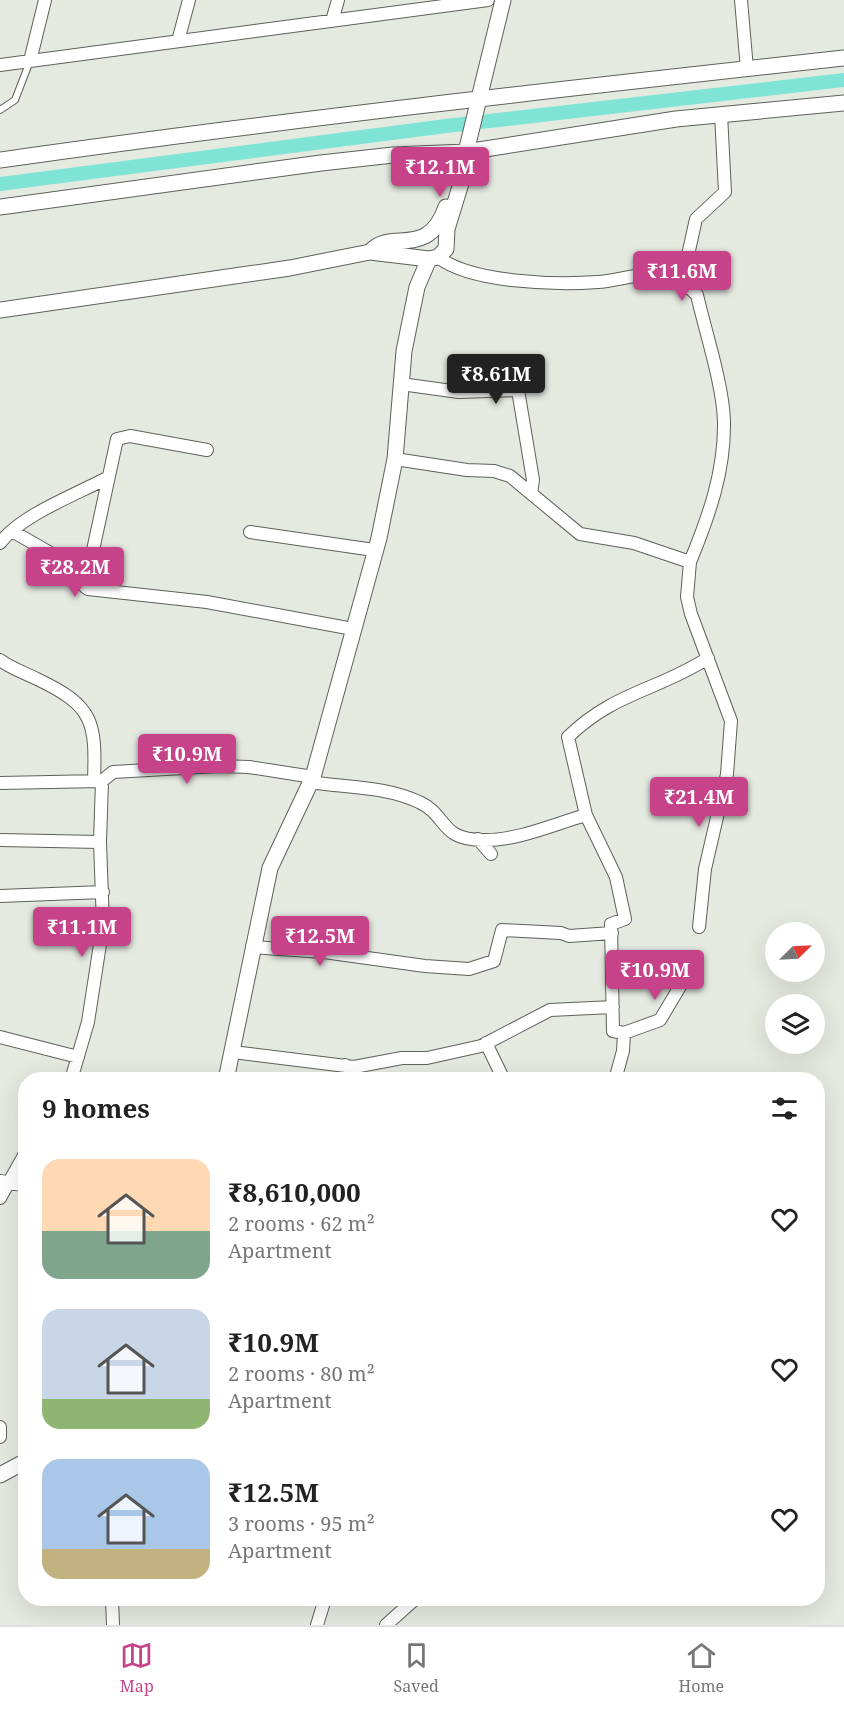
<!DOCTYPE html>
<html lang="en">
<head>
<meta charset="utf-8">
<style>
	body { margin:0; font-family:"Noto Serif",serif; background:#f2f2f2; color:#222; height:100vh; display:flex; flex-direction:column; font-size:22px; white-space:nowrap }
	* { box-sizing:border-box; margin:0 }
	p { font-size:20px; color:#767676 }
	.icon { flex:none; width:33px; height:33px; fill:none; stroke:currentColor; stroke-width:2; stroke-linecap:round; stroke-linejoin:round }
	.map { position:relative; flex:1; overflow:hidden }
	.sheet { position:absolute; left:18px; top:1072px; width:807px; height:534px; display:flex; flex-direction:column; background:#fff; border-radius:24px; box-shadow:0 6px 24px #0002 }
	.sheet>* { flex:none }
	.needle { width:39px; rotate:66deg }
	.fabs { position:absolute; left:765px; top:922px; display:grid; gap:12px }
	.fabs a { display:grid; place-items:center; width:60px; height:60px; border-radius:50%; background:#fff; box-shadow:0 6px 24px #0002; font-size:30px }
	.price { position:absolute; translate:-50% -51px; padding:0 14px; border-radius:6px; background:#c74389; color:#fff; font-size:20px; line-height:39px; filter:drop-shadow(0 2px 3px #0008) }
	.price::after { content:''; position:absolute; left:50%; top:36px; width:18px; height:14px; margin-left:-9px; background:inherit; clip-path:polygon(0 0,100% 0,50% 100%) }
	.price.current { background:#222; color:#fff }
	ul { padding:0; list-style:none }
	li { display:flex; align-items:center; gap:18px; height:150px; padding:0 24px }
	li span { display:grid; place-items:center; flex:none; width:168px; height:120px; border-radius:18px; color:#555 }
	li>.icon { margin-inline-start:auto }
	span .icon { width:72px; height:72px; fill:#fffc; stroke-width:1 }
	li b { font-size:26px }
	h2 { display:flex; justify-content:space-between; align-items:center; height:72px; padding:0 24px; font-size:26px }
	.menu { display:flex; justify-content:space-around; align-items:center; height:84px; border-top:2px solid #e0e0e0; background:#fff; font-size:16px; color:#767676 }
	.menu a { display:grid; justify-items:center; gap:3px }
	.menu .current { color:#c74389 }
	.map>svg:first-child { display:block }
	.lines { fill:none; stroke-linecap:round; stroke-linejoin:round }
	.canal { stroke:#7fe4d5; stroke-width:14 }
	.service-casing { stroke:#5d6159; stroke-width:8 }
	.minor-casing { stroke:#5d6159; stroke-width:14 }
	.tertiary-casing { stroke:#5d6159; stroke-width:17 }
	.service { stroke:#fff; stroke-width:6 }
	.minor { stroke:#fff; stroke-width:12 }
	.tertiary { stroke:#fff; stroke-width:15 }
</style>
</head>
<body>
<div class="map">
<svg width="844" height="1625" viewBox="0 0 844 1625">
	<rect width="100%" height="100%" fill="#e5eae1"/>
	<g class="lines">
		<path class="canal" d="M0,184L446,126L844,80"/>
		<g class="service-casing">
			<path id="service" d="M0,110L15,100L30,61"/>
		</g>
		<g class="minor-casing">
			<path id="minor" d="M741,0L747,69
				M332,21L338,0
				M178,41L189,0
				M30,61L45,0
				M0,65L488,0
				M438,257C471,283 556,285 598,282C616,281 651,270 667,275C679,278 688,286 697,295C705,330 723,385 724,421C725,471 709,516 690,562
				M682,282L696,219L725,192L721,114
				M401,384L459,392L518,390L533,480L531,493
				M207,450L130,436L117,439L85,587L88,589L207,602L353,629
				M395,459L467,470L494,471L510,476L580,534L634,543L690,562L687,597L691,614L731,721L727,774L705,869L699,927
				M12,531L87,574
				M250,532L374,550
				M0,543C21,515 75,495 107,478
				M0,660C10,668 25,673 37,679C94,706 96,722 94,781
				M311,782C347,788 386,786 419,802C448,815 439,840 483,840C517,841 554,824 586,815
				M0,783L101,781
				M478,839L491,854
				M0,840L100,842
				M0,896L103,892
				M252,947L324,952L425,966L469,969L494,961L502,930L561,933L569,936L612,933
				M624,1033L660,1020L688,973
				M0,1037L78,1057
				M486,1043L504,1080
				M233,1052L354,1067L402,1058H427L481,1046L550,1010L613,1007
				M345,1065L346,1080
				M71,1080L88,1022L103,925L100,842L102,781L113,772L219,766L249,767L313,777
				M615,1080L623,1051L624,1033L613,1031L611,924L625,919L616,877L586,815L568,737C614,692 659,690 708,658
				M1,1181L26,1186
				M0,1198L26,1152
				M0,1427V1437
				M112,1599L113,1625
				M317,1625L325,1599
				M386,1625L415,1599"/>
		</g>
		<g class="tertiary-casing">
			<path id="tertiary" d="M0,160C281,120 562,89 844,58
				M0,207L321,163L393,155L466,152L676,119L844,103
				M370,252C391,227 427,261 446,207
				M0,310L290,268L370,252L429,259L438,257L446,249L447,229L466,167V152L503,0
				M226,1080L270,868L313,777L379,538L395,459L404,351L417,287L429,259
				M0,1475L26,1461"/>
		</g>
		<use href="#service" class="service"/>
		<use href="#minor" class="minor"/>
		<use href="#tertiary" class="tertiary"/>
	</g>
</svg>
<div class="fabs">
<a><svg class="needle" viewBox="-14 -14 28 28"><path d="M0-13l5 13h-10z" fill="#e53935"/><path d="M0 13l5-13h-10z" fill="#767676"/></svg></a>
<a><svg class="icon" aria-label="layers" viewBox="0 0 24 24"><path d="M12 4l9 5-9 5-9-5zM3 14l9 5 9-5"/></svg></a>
</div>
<b class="price" style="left:440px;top:198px">₹12.1M</b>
<b class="price" style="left:682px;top:302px">₹11.6M</b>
<b class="price current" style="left:496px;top:405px">₹8.61M</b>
<b class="price" style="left:75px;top:598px">₹28.2M</b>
<b class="price" style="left:187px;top:785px">₹10.9M</b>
<b class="price" style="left:699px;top:828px">₹21.4M</b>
<b class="price" style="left:82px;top:958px">₹11.1M</b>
<b class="price" style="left:320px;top:967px">₹12.5M</b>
<b class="price" style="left:655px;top:1001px">₹10.9M</b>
<section class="sheet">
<h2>9 homes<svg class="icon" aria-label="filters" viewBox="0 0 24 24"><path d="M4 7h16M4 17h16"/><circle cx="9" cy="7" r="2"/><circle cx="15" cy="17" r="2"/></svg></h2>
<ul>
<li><span style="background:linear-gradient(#ffd9b3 60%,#7fa58c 0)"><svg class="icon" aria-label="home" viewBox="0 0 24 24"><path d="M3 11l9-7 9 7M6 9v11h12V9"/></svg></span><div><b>₹8,610,000</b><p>2 rooms · 62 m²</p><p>Apartment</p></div><svg class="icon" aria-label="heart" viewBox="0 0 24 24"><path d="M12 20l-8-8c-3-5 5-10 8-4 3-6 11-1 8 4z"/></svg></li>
<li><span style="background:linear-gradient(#c9d6e8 75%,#8fb573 0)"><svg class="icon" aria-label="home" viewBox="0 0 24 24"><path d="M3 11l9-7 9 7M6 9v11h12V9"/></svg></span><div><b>₹10.9M</b><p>2 rooms · 80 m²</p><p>Apartment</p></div><svg class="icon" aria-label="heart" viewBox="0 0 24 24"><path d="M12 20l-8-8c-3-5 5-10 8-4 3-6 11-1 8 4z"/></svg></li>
<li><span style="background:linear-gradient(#a9c7e8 75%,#c2b280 0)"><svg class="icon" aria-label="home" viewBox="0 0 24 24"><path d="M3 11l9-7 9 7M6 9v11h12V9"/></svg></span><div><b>₹12.5M</b><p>3 rooms · 95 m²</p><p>Apartment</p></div><svg class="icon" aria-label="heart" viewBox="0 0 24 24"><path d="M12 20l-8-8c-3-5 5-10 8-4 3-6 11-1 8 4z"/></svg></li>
</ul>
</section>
</div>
<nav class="menu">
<a class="current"><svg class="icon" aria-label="map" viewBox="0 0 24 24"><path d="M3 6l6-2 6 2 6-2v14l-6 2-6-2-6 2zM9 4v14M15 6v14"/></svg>Map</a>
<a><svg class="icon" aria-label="saved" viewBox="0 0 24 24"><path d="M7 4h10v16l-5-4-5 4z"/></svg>Saved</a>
<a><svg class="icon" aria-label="home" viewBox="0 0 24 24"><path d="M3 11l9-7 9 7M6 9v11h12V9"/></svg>Home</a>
</nav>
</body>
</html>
